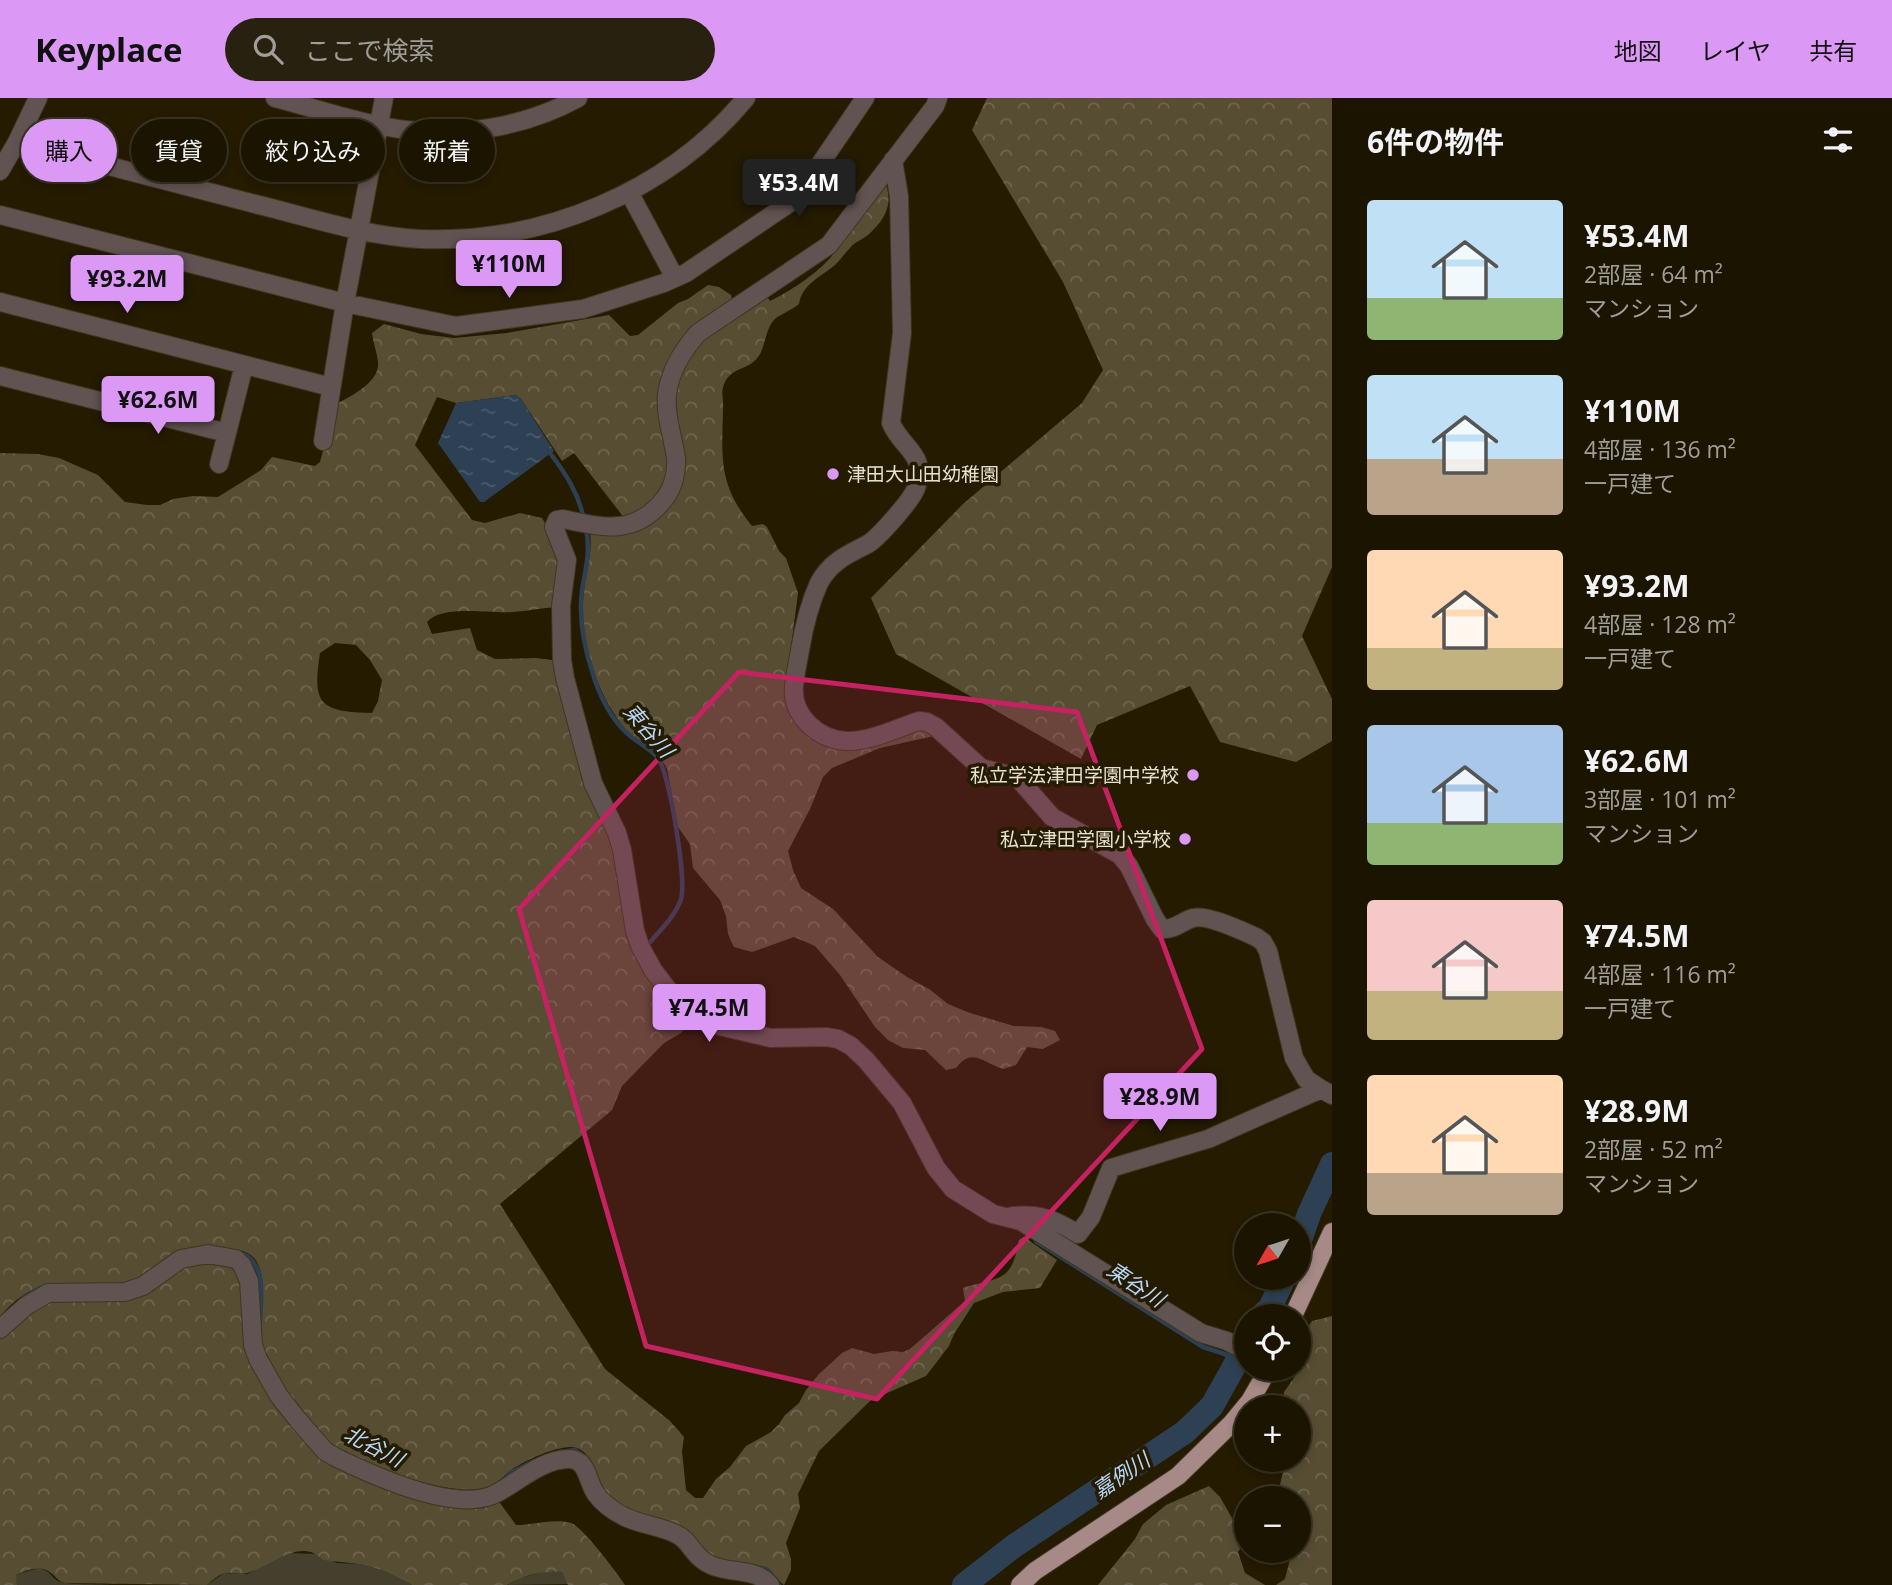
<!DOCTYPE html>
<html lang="ja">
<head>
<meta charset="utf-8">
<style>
	body { margin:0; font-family:"Open Sans","Noto Sans JP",sans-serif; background:#28210f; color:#f1f3f6; height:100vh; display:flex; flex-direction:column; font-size:26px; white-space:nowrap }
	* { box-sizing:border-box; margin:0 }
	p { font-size:23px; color:#a09e99 }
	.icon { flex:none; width:38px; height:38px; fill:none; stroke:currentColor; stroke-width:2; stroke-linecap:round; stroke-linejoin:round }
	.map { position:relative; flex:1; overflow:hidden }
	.drawer { display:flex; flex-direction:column; background:#1b1400; width:560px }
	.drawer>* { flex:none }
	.hud { position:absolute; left:21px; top:21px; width:665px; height:63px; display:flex; gap:14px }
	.needle { width:46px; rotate:231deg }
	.buttons { position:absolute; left:1234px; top:1115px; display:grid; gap:14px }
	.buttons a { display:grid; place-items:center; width:77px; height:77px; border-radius:50%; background:#1b1400; box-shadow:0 4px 10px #0003,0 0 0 2px #393322; font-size:35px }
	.price { position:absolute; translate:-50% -60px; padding:0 16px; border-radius:7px; background:#db99f5; color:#111; font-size:23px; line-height:46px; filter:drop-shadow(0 2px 4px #0008) }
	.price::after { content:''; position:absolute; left:50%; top:42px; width:21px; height:16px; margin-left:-10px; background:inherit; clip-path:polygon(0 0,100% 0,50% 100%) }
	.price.selected { background:#222; color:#fff }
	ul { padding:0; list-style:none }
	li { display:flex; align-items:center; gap:21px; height:175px; padding:0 35px }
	li span { display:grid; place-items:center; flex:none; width:196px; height:140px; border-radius:7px; color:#555 }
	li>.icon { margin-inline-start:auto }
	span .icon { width:84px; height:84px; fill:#fffc; stroke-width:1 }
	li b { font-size:30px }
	h2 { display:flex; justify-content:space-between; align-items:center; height:84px; padding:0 35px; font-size:30px }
	.pill { padding:0 24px; border-radius:32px; background:#1b1400; box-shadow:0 4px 10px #0003,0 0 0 2px #393322; font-size:24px; line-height:63px }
	.pill.selected { background:#db99f5; color:#111 }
	header { display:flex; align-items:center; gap:42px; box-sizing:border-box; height:98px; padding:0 35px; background:#db99f5; color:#111 }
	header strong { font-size:33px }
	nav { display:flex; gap:38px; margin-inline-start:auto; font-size:24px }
	.search { width:490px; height:63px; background:#28210f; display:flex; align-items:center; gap:18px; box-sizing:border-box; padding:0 24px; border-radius:38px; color:#a09e99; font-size:26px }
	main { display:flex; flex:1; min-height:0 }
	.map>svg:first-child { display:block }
	.green { fill:#453f2d }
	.forest { fill:url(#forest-crowns); fill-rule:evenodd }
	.water { fill:url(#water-ripples) }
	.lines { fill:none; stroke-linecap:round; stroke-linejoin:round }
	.stream { stroke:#2d4054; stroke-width:4.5 }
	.river { stroke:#2d4054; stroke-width:24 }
	.minor-casing { stroke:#3f371d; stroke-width:20 }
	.major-casing { stroke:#3f371d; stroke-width:20 }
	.minor { stroke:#615352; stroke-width:18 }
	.major { stroke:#a78a88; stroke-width:18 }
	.marked { fill:#c42261; fill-opacity:0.2; stroke:#c42261; stroke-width:5; stroke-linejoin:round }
	.poi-dot { fill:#db99f5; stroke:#241b00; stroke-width:2.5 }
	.labels { text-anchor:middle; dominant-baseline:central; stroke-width:7; stroke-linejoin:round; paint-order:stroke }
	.poi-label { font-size:19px; fill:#e7e1cf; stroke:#241b00; text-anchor:end }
	.water-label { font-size:21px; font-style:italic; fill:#b6d6f7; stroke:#241b00 }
</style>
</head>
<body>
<header>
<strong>Keyplace</strong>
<div class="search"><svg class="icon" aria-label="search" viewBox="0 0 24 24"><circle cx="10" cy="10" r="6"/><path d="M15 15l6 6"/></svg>ここで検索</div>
<nav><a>地図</a><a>レイヤ</a><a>共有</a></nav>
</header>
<main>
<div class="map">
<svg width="1332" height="1487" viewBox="0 0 1332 1487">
	<defs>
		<pattern id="forest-crowns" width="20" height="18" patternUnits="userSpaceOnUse" patternTransform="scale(1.75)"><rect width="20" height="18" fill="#564d33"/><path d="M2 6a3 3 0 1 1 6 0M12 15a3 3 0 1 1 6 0" fill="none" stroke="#6e6650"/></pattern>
		<pattern id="water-ripples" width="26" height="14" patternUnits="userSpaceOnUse" patternTransform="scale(1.75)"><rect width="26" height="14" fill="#2d4054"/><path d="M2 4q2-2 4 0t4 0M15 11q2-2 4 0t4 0" fill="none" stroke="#4b5b6c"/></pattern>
	</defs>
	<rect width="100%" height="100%" fill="#241b00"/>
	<path class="green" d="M288,1455L318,1456L337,1465L359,1466L382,1472L412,1487H207L224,1475L247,1476Z
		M39,1470C52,1474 49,1477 58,1483C66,1487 99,1486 110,1487H17L15,1477Z
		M547,1473L562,1474L569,1486L507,1487L520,1480Z"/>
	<path class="forest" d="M987,0H1332V469L1302,538L1332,601V643L1296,664L1220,644L1190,588L1097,627L1081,661L896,556L871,500L963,406L1082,305L1103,272L1063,184L972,32Z
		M885,84C894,106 885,122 868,137C862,142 854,144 850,150C845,155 841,161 835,167C822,178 802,186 799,206C791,212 782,216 776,220C765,229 766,249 758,259C749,272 732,269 725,284C720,293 724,301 723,311C722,361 718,386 752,428L763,426L767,429L779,453L786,460L798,495L787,580L803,632L813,641L825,647L916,632H927L934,638L880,650L832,670L823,679L810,711L788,753L793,772L801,790L833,811L878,859L907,879L929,891L948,906L970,915L1014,928L1041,929L1055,933L1060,942L1043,951L1027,949L1016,967L1003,971C982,964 972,949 956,970L946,972L925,952L903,950L888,942L875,929L840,877L815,848L794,839L752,854L734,849L728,836L726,818L720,802L693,770L690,746L678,729L667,671C658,652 643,647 628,634C622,628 617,620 612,612C593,581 581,540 583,503C584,479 593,458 590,433L670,405L676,286L687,260L711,233L766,197L770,203C793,192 835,165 842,140Z
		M708,187L719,189L731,197L733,204L673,260L671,371L652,408L625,421L574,355L562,363L521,301L516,297L456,305L437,299L415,347L472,422L485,425L520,415L542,420L560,451L557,509C542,510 527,513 513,514C491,516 442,506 427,524L432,536L470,530L477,552L495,561L536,560L559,563L615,738L629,817L689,924L681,935L664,945L622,988L612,1012L500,1106L605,1271L670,1323L684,1339L682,1353L686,1392L695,1400H703L716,1381L730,1369L746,1348L771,1334L779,1326L785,1317L799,1305L806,1292L819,1276L842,1255L852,1250L874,1256L892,1253L903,1254L910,1251L965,1203L963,1190C1000,1178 1011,1186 1019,1142L1024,1139L1057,1162L1040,1190L1003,1194L974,1205L954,1236L949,1248L926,1278L871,1302L819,1353L798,1396L800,1410L786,1445L791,1461V1472L784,1487C776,1481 772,1470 761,1468C743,1463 725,1466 710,1456C697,1449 692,1433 679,1428C659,1419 638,1418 620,1406C613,1402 605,1395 601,1388C594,1374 591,1349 570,1349C552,1350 526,1362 511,1372C504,1377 499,1385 491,1388C458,1403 363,1368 335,1348C312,1332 272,1277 263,1251C255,1226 277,1164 243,1153C237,1151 229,1151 222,1150C175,1142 165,1175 126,1185C118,1187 108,1186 100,1187C55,1188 33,1179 0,1219V355L38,356L59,360L98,377L125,404L147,407H160L173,401L193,398L218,399L261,372L272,359L315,368L320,364L335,307C350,298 380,285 378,264C377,254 373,245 372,235L384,226L421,236L454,240L507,235L609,217L630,238L638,237L678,205L688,201ZM335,545L356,547L370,562L382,582L378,603L372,615C319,614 312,606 320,555Z
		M186,1162L240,1168L251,1249L321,1353L482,1405H500L516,1427C533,1427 555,1420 571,1425C583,1429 617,1475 625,1487H568L562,1474C542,1473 524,1477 507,1487H412L382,1472L359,1466L323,1462C300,1438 271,1469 247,1475C240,1477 232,1474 225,1475C219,1476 212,1483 207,1487L65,1485C57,1483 57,1479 51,1475C40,1466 26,1473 16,1477L17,1487H0V1237L41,1201L114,1198Z
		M1332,1218V1487H1276L1285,1481L1292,1453L1298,1452V1400H1273L1280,1387L1286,1362H1298V1309H1283L1284,1294L1300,1271L1301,1240L1312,1223Z
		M1209,1388L1220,1399L1245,1443L1238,1454L1245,1475L1265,1487H1098L1135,1441L1143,1426L1166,1407Z"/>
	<path class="water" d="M516,297L521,301L554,353L484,404H480L438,345L456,305Z"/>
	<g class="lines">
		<path class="stream" d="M550,355C566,376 579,396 584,422
			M586,430C592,461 582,477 581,504C580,527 585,551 592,573C598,595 611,622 629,637C638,645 650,650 658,660C669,674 687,782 681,801C675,819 658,834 647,848
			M1034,1139L1037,1144L1203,1249L1225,1256L1236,1265
			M237,1154C268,1161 261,1200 260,1224
			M23,1200L40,1190
			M559,1354L575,1352L588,1361
			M503,1382L512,1374L534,1363
			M755,1469L767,1471L779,1487"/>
		<path class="river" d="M1298,1148L1309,1116L1332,1066
			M1261,1218L1270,1210L1284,1180
			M964,1487L1014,1448L1185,1334L1212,1308L1236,1265L1246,1239"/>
		<g class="minor-casing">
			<path id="minor" d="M275,0C318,11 361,26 406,32C464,39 527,28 578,0
				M938,0L935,8L829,147L698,235C683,252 670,273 667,296C665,318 673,339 676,360C677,374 673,390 665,400C636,438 604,430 563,421L557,422L554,429L567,462L561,508L562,562L565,580L593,685L617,735L622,752L635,833L640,848L653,872L682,910L707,925L771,940L826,939L838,941L851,948L866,962L902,1005L936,1070L953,1091L993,1116L1021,1123L1201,1235L1227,1243L1246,1253
				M17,44C98,65 179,86 259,107C312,120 366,138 420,141C542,146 668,94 746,0
				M893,62L899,98L902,235L891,325C902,351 928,356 916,390C912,402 878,440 868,446C848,456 830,464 819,485C809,507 804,528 800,552C798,564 795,576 794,588C791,618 819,642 847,643C870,644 897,630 919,623L927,624L936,629L981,670L1017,679L1052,719L1120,757L1129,768L1155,821L1162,831C1175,832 1182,823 1193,820C1207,816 1242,833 1256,839L1263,844L1268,853L1294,960L1306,981L1321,991
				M0,73L17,44L38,0
				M629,94L675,180
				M0,117L345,205L456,228L583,211L664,185L686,175L797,100L865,0
				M0,204L331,289
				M0,278L227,335L244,267
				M323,343L345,205L384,0
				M219,366L227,335
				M1012,1118C1040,1116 1054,1121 1078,1136L1091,1119L1111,1070L1208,1041L1321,991L1332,997
				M0,1231L26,1208L48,1195L125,1194L143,1188L181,1161L208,1156L236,1161L242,1167L249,1183L253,1247L258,1261L279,1298L298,1322L325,1353L335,1359C372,1377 458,1417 497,1395C519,1383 543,1361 569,1361C588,1361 587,1384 596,1396C603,1406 615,1414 625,1419C642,1427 660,1428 676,1436C691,1442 693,1462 716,1469C734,1475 757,1471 770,1487"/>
		</g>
		<g class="major-casing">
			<path id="major" d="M1293,1218L1332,1134
				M1020,1487L1035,1473L1178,1378L1231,1326L1250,1303L1269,1270"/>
		</g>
		<use href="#minor" class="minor"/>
		<use href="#major" class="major"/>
	</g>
	<path class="marked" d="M739,574L1077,614L1202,951L877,1301L646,1248L519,811Z"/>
	<g class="poi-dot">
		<circle cx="833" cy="376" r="7"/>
		<circle cx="1193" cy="677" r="7"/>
		<circle cx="1185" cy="741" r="7"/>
	</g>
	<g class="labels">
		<g class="poi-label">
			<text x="847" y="376" text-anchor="start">津田大山田幼稚園</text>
			<text x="1179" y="677">私立学法津田学園中学校</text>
			<text x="1171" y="741">私立津田学園小学校</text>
		</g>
		<g class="water-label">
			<text transform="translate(649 632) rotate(49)">東谷川</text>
			<text transform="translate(1136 1186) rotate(33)">東谷川</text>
			<text transform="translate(374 1348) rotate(27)">北谷川</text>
			<text transform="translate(1121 1377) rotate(-34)">嘉例川</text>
		</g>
	</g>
</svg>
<div class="buttons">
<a><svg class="needle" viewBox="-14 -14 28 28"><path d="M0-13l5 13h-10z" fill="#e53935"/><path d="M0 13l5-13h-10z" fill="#a09e99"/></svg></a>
<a><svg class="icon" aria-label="locate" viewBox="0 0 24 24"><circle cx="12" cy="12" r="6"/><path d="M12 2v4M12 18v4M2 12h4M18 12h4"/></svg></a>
<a>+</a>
<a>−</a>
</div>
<b class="price selected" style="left:799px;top:121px">¥53.4M</b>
<b class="price" style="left:509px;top:202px">¥110M</b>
<b class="price" style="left:127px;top:217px">¥93.2M</b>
<b class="price" style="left:158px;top:338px">¥62.6M</b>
<b class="price" style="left:709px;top:946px">¥74.5M</b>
<b class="price" style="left:1160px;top:1035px">¥28.9M</b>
<div class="hud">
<a class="pill selected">購入</a>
<a class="pill">賃貸</a>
<a class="pill">絞り込み</a>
<a class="pill">新着</a>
</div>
</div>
<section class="drawer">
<h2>6件の物件<svg class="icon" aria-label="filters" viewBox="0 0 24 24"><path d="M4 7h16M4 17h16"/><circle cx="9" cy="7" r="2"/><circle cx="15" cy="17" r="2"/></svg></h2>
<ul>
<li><span style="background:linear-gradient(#bfe0f5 70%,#8fb573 0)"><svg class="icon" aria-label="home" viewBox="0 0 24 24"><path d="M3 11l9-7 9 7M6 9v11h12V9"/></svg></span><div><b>¥53.4M</b><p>2部屋 · 64 m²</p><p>マンション</p></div></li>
<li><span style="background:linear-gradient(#bfe0f5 60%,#b9a48a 0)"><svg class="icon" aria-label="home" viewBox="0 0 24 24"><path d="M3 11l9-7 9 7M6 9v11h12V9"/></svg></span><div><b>¥110M</b><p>4部屋 · 136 m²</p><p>一戸建て</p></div></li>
<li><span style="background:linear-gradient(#ffd9b3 70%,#c2b280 0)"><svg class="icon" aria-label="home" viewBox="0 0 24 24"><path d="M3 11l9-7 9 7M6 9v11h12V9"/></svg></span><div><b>¥93.2M</b><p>4部屋 · 128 m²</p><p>一戸建て</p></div></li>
<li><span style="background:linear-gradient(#a9c7e8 70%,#8fb573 0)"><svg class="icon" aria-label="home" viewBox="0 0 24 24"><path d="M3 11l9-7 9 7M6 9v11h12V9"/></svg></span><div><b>¥62.6M</b><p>3部屋 · 101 m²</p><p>マンション</p></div></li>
<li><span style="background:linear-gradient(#f6c9c9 65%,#c2b280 0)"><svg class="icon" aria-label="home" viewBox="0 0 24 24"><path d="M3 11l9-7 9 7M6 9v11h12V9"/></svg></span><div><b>¥74.5M</b><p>4部屋 · 116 m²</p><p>一戸建て</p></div></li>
<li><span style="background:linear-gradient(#ffd9b3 70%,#b9a48a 0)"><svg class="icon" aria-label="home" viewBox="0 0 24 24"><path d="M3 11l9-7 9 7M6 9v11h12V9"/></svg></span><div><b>¥28.9M</b><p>2部屋 · 52 m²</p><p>マンション</p></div></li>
</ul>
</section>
</main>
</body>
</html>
